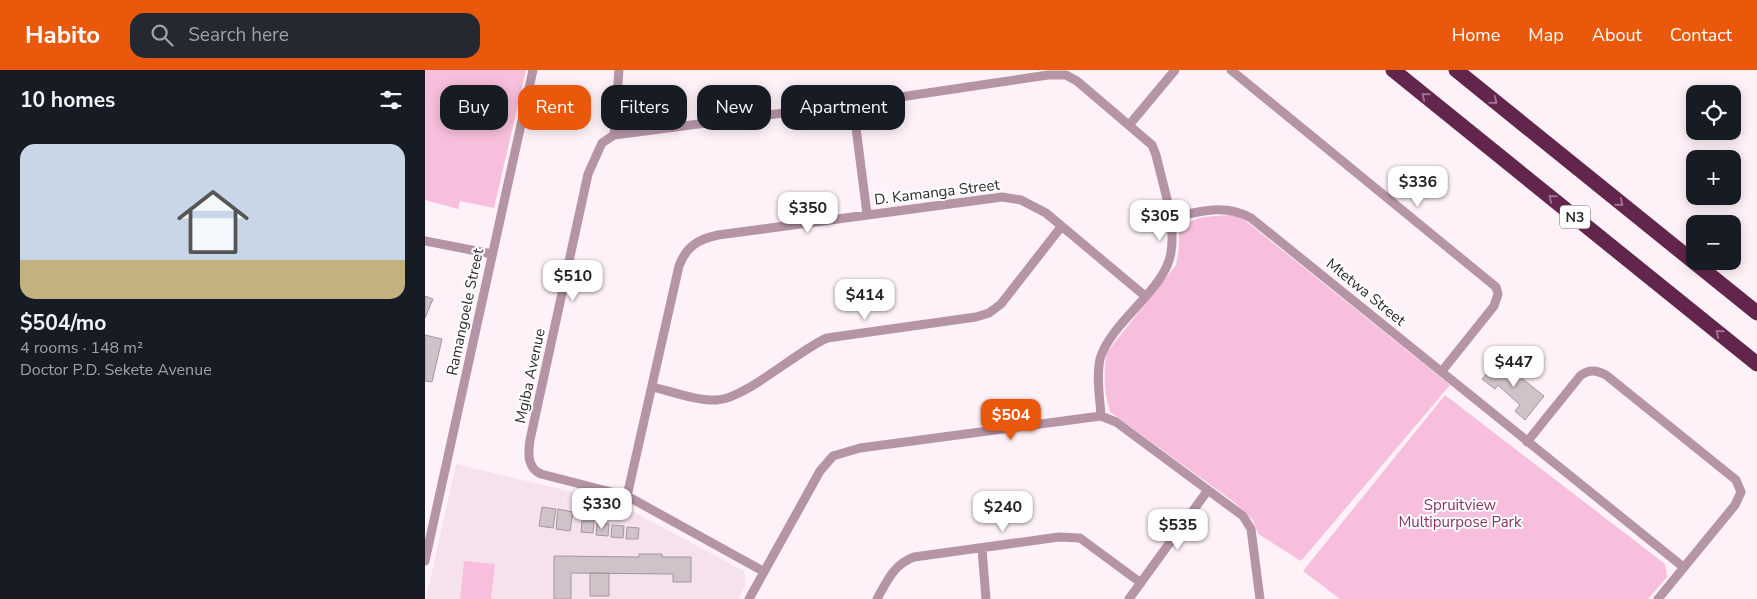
<!DOCTYPE html>
<html lang="en">
<head>
<meta charset="utf-8">
<style>
	body { margin:0; font-family:"Nunito Sans",sans-serif; background:#242831; color:#f1f3f6; height:100vh; display:flex; flex-direction:column; font-size:19px; white-space:nowrap }
	* { box-sizing:border-box; margin:0 }
	p { font-size:16px; color:#9ea1a6 }
	.icon { flex:none; width:28px; height:28px; fill:none; stroke:currentColor; stroke-width:2; stroke-linecap:round; stroke-linejoin:round }
	.map { position:relative; flex:1; overflow:hidden }
	.side { display:flex; flex-direction:column; background:#171b24; width:425px }
	.side>* { flex:none }
	.guide { position:absolute; left:15px; top:15px; width:475px; height:45px; display:flex; gap:10px }
	.tools { position:absolute; left:1261px; top:15px; display:grid; gap:10px }
	.tools a { display:grid; place-items:center; width:55px; height:55px; border-radius:10px; background:#171b24; box-shadow:0 2px 12px #0003; font-size:25px }
	.price { position:absolute; translate:-50% -42px; padding:0 11px; border-radius:10px; background:#fff; color:#222; font-size:16px; line-height:32px; filter:drop-shadow(0 1px 2px #0008) }
	.price::after { content:''; position:absolute; left:50%; top:30px; width:15px; height:11px; margin-left:-8px; background:inherit; clip-path:polygon(0 0,100% 0,50% 100%) }
	.price.selected { background:#ea580c; color:#fff }
	ul { padding:0; list-style:none }
	li { display:grid; align-content:center; gap:10px; height:265px; padding:0 20px }
	li+li { border-top:1px solid #363941 }
	li span { display:grid; place-items:center; height:155px; border-radius:15px; color:#555 }
	li>.icon { margin-inline-start:auto }
	span .icon { width:90px; height:90px; fill:#fffc; stroke-width:1 }
	li b { font-size:21px }
	h2 { display:flex; justify-content:space-between; align-items:center; height:60px; padding:0 20px; font-size:21px }
	.pill { padding:0 18px; border-radius:15px; background:#171b24; box-shadow:0 2px 12px #0003; font-size:18px; line-height:45px }
	.pill.selected { background:#ea580c; color:#fff }
	header { display:flex; align-items:center; gap:30px; box-sizing:border-box; height:70px; padding:0 25px; background:#ea580c; color:#fff }
	header strong { font-size:24px }
	nav { display:flex; gap:28px; margin-inline-start:auto; font-size:18px }
	.search { width:350px; height:45px; background:#242831; display:flex; align-items:center; gap:12px; box-sizing:border-box; padding:0 18px; border-radius:15px; color:#9ea1a6; font-size:19px }
	main { display:flex; flex:1; min-height:0 }
	.map>svg:first-child { display:block }
	.built { fill:#f6e2ec }
	.green { fill:#f7bfdd }
	.building { fill:#cfc3c9; stroke:#a3979d }
	.lines { fill:none; stroke-linecap:round; stroke-linejoin:round }
	.minor { stroke:#b494a5; stroke-width:9 }
	.motorway { stroke:#62254b; stroke-width:15 }
	.oneway { stroke:#99718a }
	.labels { text-anchor:middle; dominant-baseline:central; stroke-width:4; stroke-linejoin:round; paint-order:stroke }
	.shield { fill:#fff; stroke:#6d6a6b; stroke-width:1 }
	.shield-label { font-size:14px; font-weight:bold; fill:#2f2a2c }
	.street-label { font-size:15px; fill:#2f2a2c; stroke:#fff }
	.park-label { font-size:15px; fill:#873368; stroke:#fff }
</style>
</head>
<body>
<header>
<strong>Habito</strong>
<div class="search"><svg class="icon" aria-label="search" viewBox="0 0 24 24"><circle cx="10" cy="10" r="6"/><path d="M15 15l6 6"/></svg>Search here</div>
<nav><a>Home</a><a>Map</a><a>About</a><a>Contact</a></nav>
</header>
<main>
<section class="side">
<h2>10 homes<svg class="icon" aria-label="filters" viewBox="0 0 24 24"><path d="M4 7h16M4 17h16"/><circle cx="9" cy="7" r="2"/><circle cx="15" cy="17" r="2"/></svg></h2>
<ul>
<li><span style="background:linear-gradient(#c9d6e8 75%,#c2b280 0)"><svg class="icon" aria-label="home" viewBox="0 0 24 24"><path d="M3 11l9-7 9 7M6 9v11h12V9"/></svg></span><div><b>$504/mo</b><p>4 rooms · 148 m²</p><p>Doctor P.D. Sekete Avenue</p></div></li>
</ul>
</section>
<div class="map">
<svg width="1332" height="529" viewBox="0 0 1332 529">
	<rect width="100%" height="100%" fill="#fef2f8"/>
	<path class="built" d="M31,394L192,433L319,501L321,513L313,529H1Z"/>
	<path class="green" d="M0,0H101L69,138L35,131L33,139L0,130Z
		M805,145L817,148L1025,315L876,491L833,464L828,450L809,432L685,342C679,323 678,302 682,282L751,195L754,178V155L778,147Z
		M1020,325L1240,494L1242,507L1223,529H915L878,501Z
		M39,491L70,494L66,529H35Z"/>
	<path class="building" d="M0,226L8,229L0,248Z
		M0,265L17,269L7,312L0,311Z
		M1074,290L1119,326L1100,350L1090,341L1095,335L1073,315L1070,319L1057,309Z
		M117,437L131,439L128,458L114,456Z
		M133,439L148,442L145,461L131,459Z
		M157,451H169L168,463L156,462Z
		M172,453L184,454L183,466L171,465Z
		M187,455L199,456L198,468L186,467Z
		M202,457L214,458L213,469H201Z
		M214,484H237V487H266V512H248V504L146,503V529H129V486L214,487Z
		M165,503H184V526H165Z"/>
	<g class="lines">
		<path class="minor" d="M806,0L1071,217L1073,224L1069,236L1017,301
			M428,34L442,144
			M705,54L750,0
			M189,65L194,0
			M745,148C774,142 799,133 826,148L1257,496
			M0,171L67,184
			M228,317C248,322 272,331 292,330C320,329 372,281 402,268L551,247L564,243L576,234L636,157
			M1102,372L1155,306C1164,299 1171,300 1181,305L1311,410L1316,422L1310,435L1233,529
			M202,426L254,196C261,177 273,169 293,165L577,127L596,130L621,143L720,226
			M557,479L561,529
			M0,491L108,0
			M338,501L202,426L116,404C102,398 103,383 105,370L163,104L177,73L189,65L428,34L623,5H641L652,11L727,75L731,85C738,116 751,151 746,182C741,220 686,251 675,289C671,307 675,328 676,346
			M324,529L395,401L408,386L435,378L676,346L691,352L818,446L826,459L835,529
			M452,529C462,511 469,494 489,487L634,467L655,468L716,513
			M704,529L783,420"/>
		<path class="motorway" d="M968,0L1332,294
			M1031,0L1332,243"/>
	</g>
	<defs><path id="oneway-chevron" d="M-2-3.5L2.5 0L-2 3.5" fill="none" stroke-width="1.6" stroke-linecap="round" stroke-linejoin="round" transform="scale(1.25)"/></defs>
	<g class="oneway">
		<use href="#oneway-chevron" transform="translate(1000 26) rotate(-141)"/>
		<use href="#oneway-chevron" transform="translate(1069 31) rotate(39)"/>
		<use href="#oneway-chevron" transform="translate(1127 128) rotate(-141)"/>
		<use href="#oneway-chevron" transform="translate(1195 133) rotate(39)"/>
		<use href="#oneway-chevron" transform="translate(1294 263) rotate(-141)"/>
	</g>
	<g class="labels">
		<rect class="shield" x="1135" y="135.5" width="30" height="23" rx="4"/>
		<g class="shield-label">
			<text x="1150" y="147">N3</text>
		</g>
		<g class="street-label">
			<text transform="translate(512 122) rotate(-7)">D. Kamanga Street</text>
			<text transform="translate(941 222) rotate(39)">Mtetwa Street</text>
			<text transform="translate(40 242) rotate(-78)">Ramangoele Street</text>
			<text transform="translate(105 306) rotate(-78)">Mgiba Avenue</text>
		</g>
		<g class="park-label">
			<text x="1035" y="435">Spruitview<tspan x="1035" dy="17">Multipurpose Park</tspan></text>
		</g>
	</g>
</svg>
<div class="tools">
<a><svg class="icon" aria-label="locate" viewBox="0 0 24 24"><circle cx="12" cy="12" r="6"/><path d="M12 2v4M12 18v4M2 12h4M18 12h4"/></svg></a>
<a>+</a>
<a>−</a>
</div>
<b class="price" style="left:993px;top:138px">$336</b>
<b class="price" style="left:383px;top:164px">$350</b>
<b class="price" style="left:735px;top:172px">$305</b>
<b class="price" style="left:148px;top:232px">$510</b>
<b class="price" style="left:440px;top:251px">$414</b>
<b class="price" style="left:1089px;top:318px">$447</b>
<b class="price selected" style="left:586px;top:371px">$504</b>
<b class="price" style="left:177px;top:460px">$330</b>
<b class="price" style="left:578px;top:463px">$240</b>
<b class="price" style="left:753px;top:481px">$535</b>
<div class="guide">
<a class="pill">Buy</a>
<a class="pill selected">Rent</a>
<a class="pill">Filters</a>
<a class="pill">New</a>
<a class="pill">Apartment</a>
</div>
</div>
</main>
</body>
</html>
